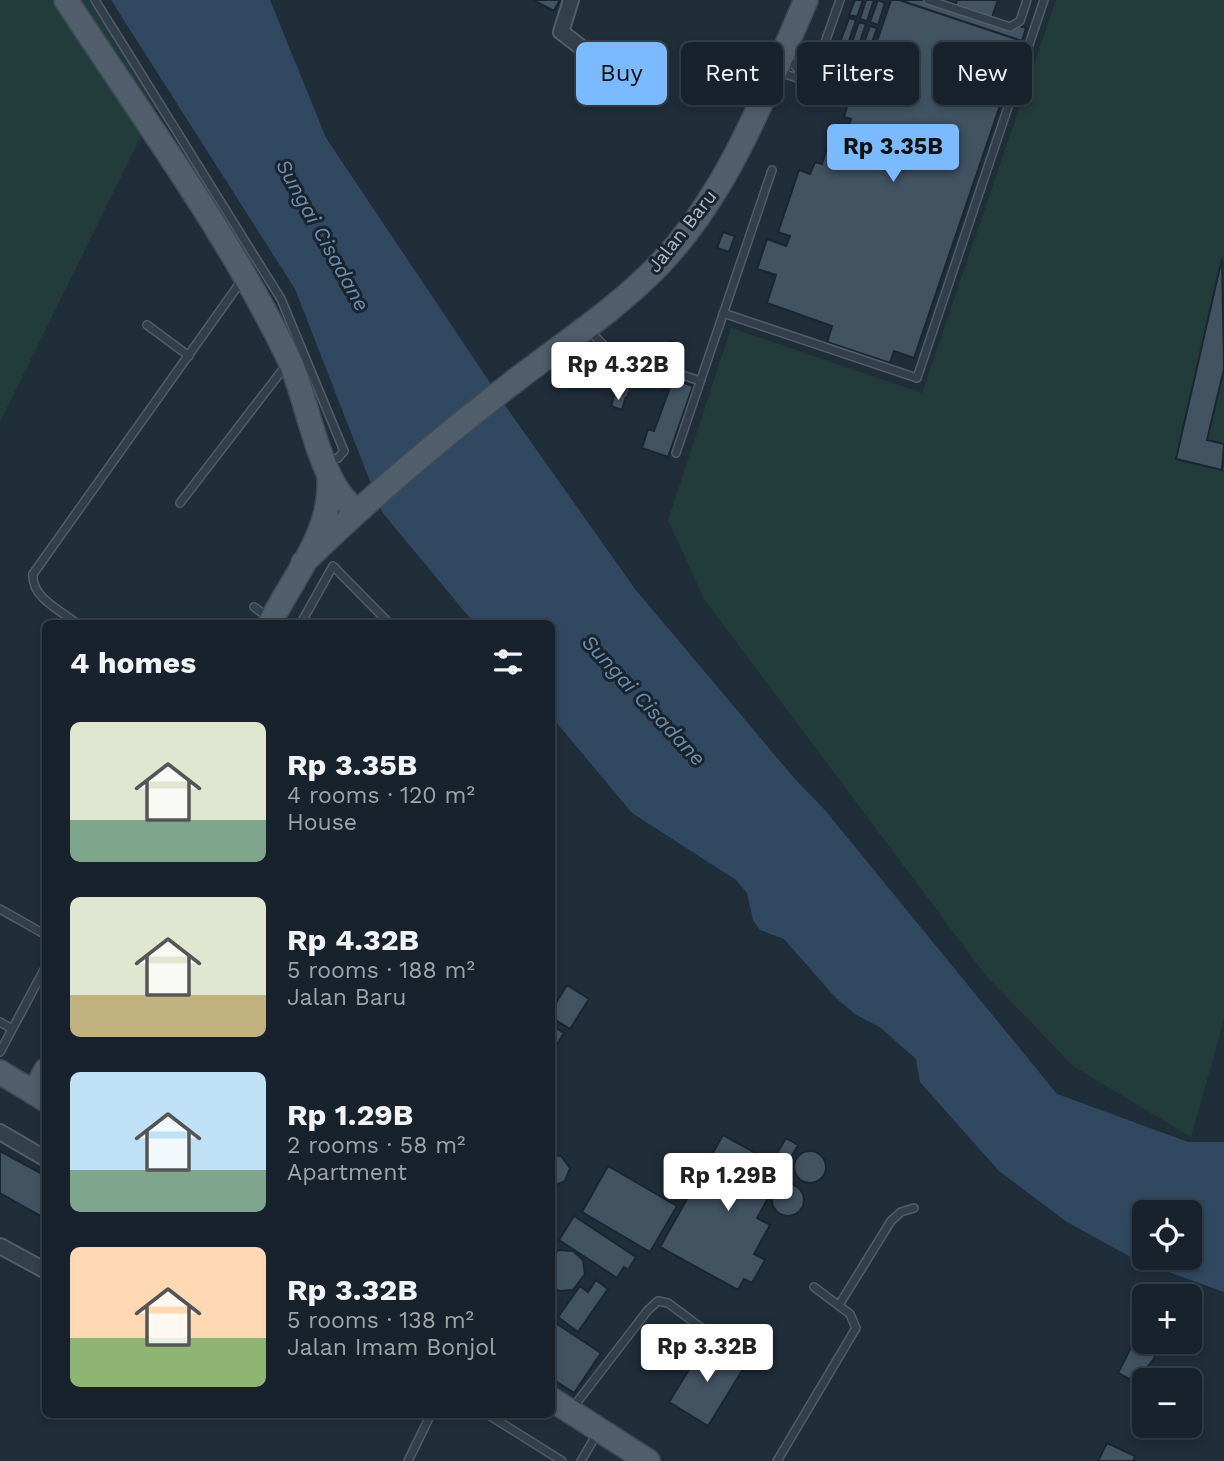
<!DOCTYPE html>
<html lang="en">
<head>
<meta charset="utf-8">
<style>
	body { margin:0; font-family:"Work Sans",sans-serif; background:#252f38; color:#f1f3f6; height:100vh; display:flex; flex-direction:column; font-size:26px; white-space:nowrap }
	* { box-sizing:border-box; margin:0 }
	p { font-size:23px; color:#9fa4a9 }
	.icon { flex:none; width:38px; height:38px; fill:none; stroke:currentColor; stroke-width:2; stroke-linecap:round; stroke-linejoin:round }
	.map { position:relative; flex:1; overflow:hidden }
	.drawer { position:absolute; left:42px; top:620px; width:513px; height:798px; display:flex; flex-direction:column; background:#18222c; border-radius:10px; box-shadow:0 4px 10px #0003,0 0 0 2px #363f48 }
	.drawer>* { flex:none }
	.top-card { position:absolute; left:576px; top:42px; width:542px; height:63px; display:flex; gap:14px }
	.fabs { position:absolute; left:1132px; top:1200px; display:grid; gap:14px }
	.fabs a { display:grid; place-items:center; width:70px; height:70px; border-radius:10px; background:#18222c; box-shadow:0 4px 10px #0003,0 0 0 2px #363f48; font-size:35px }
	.price { position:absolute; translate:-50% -60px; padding:0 16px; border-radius:7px; background:#fff; color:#222; font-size:23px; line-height:46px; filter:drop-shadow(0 2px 4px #0008) }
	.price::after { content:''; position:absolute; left:50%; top:42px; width:21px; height:16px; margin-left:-10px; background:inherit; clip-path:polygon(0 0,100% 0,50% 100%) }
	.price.current { background:#7bbafe; color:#111 }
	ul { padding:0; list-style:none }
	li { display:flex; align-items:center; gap:21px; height:175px; padding:0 28px }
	li span { display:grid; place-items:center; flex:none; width:196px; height:140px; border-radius:10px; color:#555 }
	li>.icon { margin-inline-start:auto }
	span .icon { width:84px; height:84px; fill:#fffc; stroke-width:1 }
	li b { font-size:30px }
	h2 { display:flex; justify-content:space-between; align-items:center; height:84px; padding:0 28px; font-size:30px }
	.tag { padding:0 24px; border-radius:10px; background:#18222c; box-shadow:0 4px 10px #0003,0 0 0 2px #363f48; font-size:24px; line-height:63px }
	.tag.current { background:#7bbafe; color:#111 }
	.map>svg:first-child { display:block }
	.green { fill:#223b3b }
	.water { fill:#304961; fill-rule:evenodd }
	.building { fill:#425362; stroke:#1b2631; stroke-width:2 }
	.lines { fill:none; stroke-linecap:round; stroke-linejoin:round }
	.lane-casing { stroke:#515d68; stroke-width:10 }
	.street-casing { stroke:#515d68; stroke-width:18 }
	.primary-casing { stroke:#404b57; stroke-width:26 }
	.lane { stroke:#333f4a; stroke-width:7 }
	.street { stroke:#333f4a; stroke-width:14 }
	.primary { stroke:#515e6b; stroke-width:23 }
	.labels { text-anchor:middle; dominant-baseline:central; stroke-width:6; stroke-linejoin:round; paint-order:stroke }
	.street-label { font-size:19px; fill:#aebac7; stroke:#19242f }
	.water-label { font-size:21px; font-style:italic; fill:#6c8ead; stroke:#19242f }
</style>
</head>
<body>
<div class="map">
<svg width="1224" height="1461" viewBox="0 0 1224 1461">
	<rect width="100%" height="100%" fill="#202e3a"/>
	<path class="green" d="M0,0H89L156,106L0,422Z
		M1056,0H1224V1020L1191,1137L1073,1066L986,976L704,599L668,520L731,328L922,393Z"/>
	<path class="water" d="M111,0H270L326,138L509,411L635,589L794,778L824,809L1057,1094L1188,1142H1224V1292L1138,1261L1067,1222L999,1171L920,1082L916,1059L881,1028L855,1014L836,998L784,939L760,930L753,920L747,893L736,880L632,813L551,716V623H474L382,512L295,289ZM1144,1213H1190V1258H1144Z"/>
	<path class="building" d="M533,0H560L554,11Z
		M855,0H863L857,17L849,15Z
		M866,0H874L867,21L860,19Z
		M878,0L885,3L878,25L870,22Z
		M891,0H899L1022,41L914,358L894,351L890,363L827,342L832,326L767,303L776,275L757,269L767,239L786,246L790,236L778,232L799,170L810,174L815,162L822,164L829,141L842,146L851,119L844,117L849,100L856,103Z
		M899,0H943L956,4L957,0H998L992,17L1026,28L1022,41Z
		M849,18L856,20L842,61L834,59Z
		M859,22L866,24L852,65L845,63Z
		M870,26L877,28L863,69L856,66Z
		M723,232L735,236L729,252L717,248Z
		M1222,258L1224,369L1207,440L1224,444L1222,470L1176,459Z
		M669,341L683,346L678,360L664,355Z
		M652,372L669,378L665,390L648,383Z
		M673,379L693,386L668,457L642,448L648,429L654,431Z
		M615,393L626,397L622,410L611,406Z
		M567,985L589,999L570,1029L551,1017V1011Z
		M551,1025L564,1033L551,1054Z
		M723,1135L772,1162L786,1138L798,1145L757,1218L770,1225L754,1254L765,1260L752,1283L744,1279L738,1290L660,1247Z
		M0,1151L46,1176V1219L0,1193Z
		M794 1167a16 16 0 1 1 32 0a16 16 0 1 1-32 0Z
		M551,1155L561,1156L570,1168L565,1181L556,1185H551Z
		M608,1166L677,1206L650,1252L582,1212Z
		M772 1200a16 16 0 1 1 32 0a16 16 0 1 1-32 0Z
		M574,1216L636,1257L628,1270L624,1267L617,1278L559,1240Z
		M559,1250L573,1251L583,1260L585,1274L573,1290L559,1291L551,1286V1254Z
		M596,1280L608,1289L578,1332L558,1317L580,1286L588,1292Z
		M551,1320L601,1353L574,1393L551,1378Z
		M1144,1322V1342H1159L1154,1359L1135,1382L1118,1373Z
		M706,1342L745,1366L708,1426L669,1402Z
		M1107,1443L1135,1456L1133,1461H1098Z"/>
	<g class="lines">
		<g class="lane-casing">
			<path id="lane" d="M95,0L281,299L344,451L338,458L325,462
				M928,0L1010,27L1020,21L1027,0
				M787,58L810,81
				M779,72L852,96
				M811,82L840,0
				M723,313L917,378L1044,0
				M147,325L189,356
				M590,331L607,349L700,381
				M622,393L635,358
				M676,453L772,170
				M180,503L287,364
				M254,607L268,617
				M76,623C60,610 31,597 33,574L242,280
				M301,623L333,566L389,623
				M0,909L46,935
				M0,1022L12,1029
				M0,1052L46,966
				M839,1305L891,1221L901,1212L914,1208
				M571,1410L648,1310L658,1301L668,1303L731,1350
				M487,1414L562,1461
				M408,1461L431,1414
				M581,1461L598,1432
				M777,1461L856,1328L850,1314L814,1287"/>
		</g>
		<g class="street-casing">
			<path id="street" d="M571,0L561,32C592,54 611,80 651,66
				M0,1132L46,1159
				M0,1246L46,1271"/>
		</g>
		<g class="primary-casing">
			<path id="primary" d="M66,0C142,117 227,231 288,357C309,400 317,482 356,510
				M303,563C369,498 442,437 516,380C564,343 614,311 657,267C728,194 766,92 806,0
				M270,623C294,575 333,532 329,477
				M0,1072L46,1100
				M34,1093L46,1070
				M551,1399L648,1461"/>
		</g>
		<use href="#lane" class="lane"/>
		<use href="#street" class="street"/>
		<use href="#primary" class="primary"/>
	</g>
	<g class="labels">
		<g class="street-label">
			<text transform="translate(682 231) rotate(-52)">Jalan Baru</text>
		</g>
		<g class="water-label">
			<text transform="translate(323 235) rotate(61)">Sungai Cisadane</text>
			<text transform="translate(644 700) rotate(47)">Sungai Cisadane</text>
		</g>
	</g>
</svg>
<div class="fabs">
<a><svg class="icon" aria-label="locate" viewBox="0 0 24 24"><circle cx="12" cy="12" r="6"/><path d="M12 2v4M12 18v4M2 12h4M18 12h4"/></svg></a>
<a>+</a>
<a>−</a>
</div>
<b class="price current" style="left:893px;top:184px">Rp 3.35B</b>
<b class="price" style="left:618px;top:402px">Rp 4.32B</b>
<b class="price" style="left:728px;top:1213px">Rp 1.29B</b>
<b class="price" style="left:707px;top:1384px">Rp 3.32B</b>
<div class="top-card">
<a class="tag current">Buy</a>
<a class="tag">Rent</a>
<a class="tag">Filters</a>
<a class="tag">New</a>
</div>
<section class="drawer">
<h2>4 homes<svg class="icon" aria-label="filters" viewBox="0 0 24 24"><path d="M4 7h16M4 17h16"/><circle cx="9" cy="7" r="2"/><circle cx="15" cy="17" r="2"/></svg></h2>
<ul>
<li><span style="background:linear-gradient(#dfe7d0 70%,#7fa58c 0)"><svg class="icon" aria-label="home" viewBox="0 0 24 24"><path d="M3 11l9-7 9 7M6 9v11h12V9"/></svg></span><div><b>Rp 3.35B</b><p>4 rooms · 120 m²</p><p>House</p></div></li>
<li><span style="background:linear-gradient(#dfe7d0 70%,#c2b280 0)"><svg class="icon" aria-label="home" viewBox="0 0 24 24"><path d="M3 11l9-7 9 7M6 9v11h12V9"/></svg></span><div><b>Rp 4.32B</b><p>5 rooms · 188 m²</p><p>Jalan Baru</p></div></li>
<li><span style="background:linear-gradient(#bfe0f5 70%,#7fa58c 0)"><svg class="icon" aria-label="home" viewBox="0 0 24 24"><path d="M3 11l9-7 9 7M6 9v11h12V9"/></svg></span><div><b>Rp 1.29B</b><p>2 rooms · 58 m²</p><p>Apartment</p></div></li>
<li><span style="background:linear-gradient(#ffd9b3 65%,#8fb573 0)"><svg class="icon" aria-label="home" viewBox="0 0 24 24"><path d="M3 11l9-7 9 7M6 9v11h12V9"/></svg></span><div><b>Rp 3.32B</b><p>5 rooms · 138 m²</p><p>Jalan Imam Bonjol</p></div></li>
</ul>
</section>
</div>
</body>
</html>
